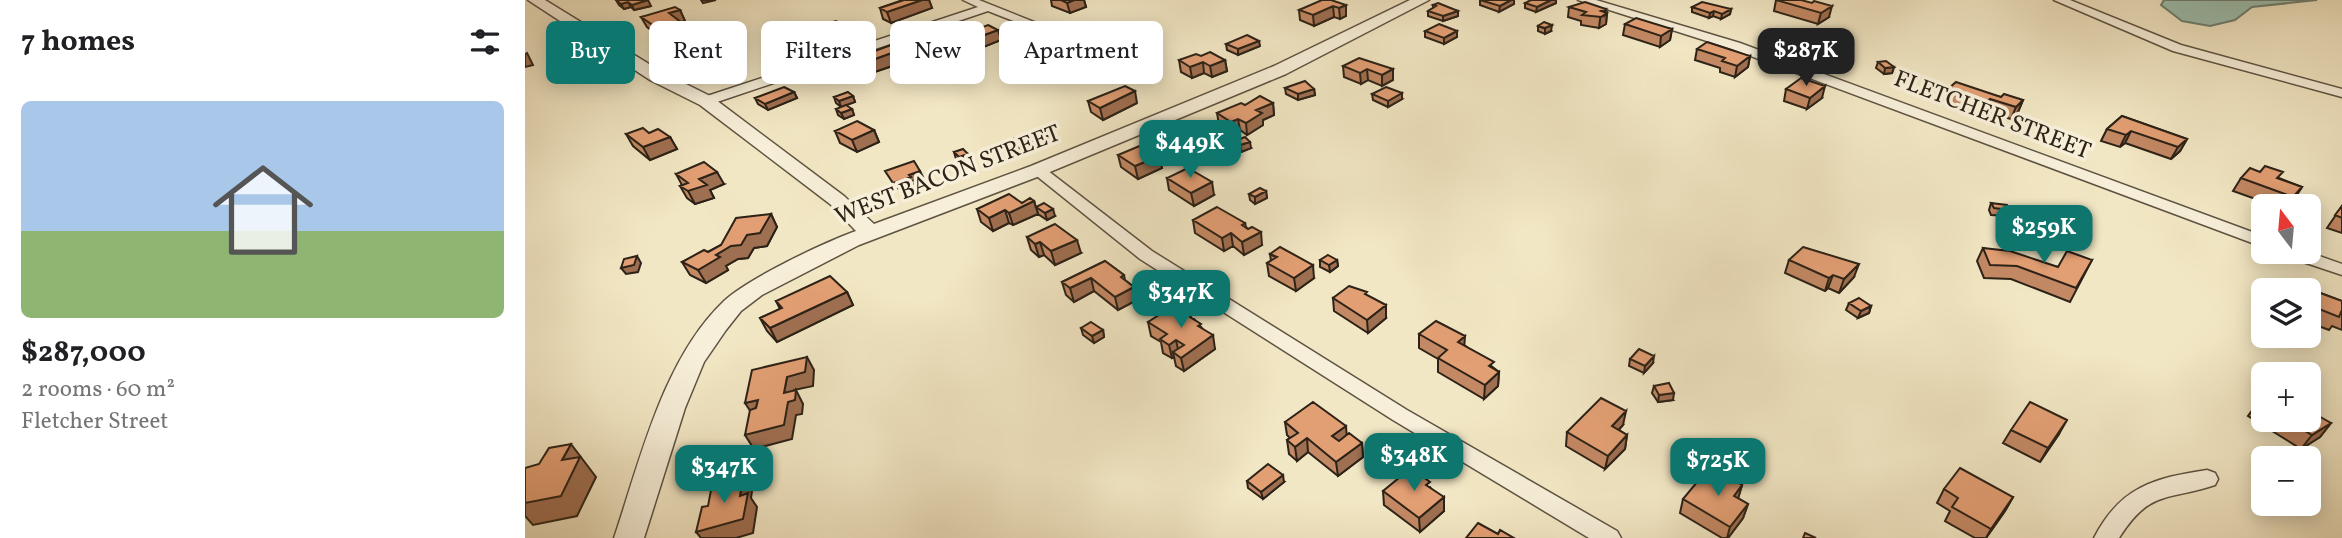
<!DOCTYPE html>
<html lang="en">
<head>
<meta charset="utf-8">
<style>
	body { margin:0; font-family:Vollkorn,serif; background:#f6f6f6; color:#202124; height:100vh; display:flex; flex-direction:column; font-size:26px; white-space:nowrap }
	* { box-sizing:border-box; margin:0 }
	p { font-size:23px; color:#757577 }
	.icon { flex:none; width:38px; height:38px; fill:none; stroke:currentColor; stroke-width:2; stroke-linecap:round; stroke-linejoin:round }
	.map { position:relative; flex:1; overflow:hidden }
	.side { display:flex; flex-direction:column; background:#fff; width:525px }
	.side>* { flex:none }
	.top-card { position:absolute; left:21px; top:21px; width:665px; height:63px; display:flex; gap:14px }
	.needle { width:46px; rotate:344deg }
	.controls { position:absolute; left:1726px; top:194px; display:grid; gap:14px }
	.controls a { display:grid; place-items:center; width:70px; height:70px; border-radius:10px; background:#fff; box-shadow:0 4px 18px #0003; font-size:35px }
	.price { position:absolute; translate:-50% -60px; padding:0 16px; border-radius:14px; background:#0f766e; color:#fff; font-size:23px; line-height:46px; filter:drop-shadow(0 2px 4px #0008) }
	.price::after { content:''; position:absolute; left:50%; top:42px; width:21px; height:16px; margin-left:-10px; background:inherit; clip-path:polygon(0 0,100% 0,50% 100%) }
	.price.on { background:#222; color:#fff }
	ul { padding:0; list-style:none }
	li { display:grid; align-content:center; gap:14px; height:371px; padding:0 21px }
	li+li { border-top:2px solid #e0e0e0 }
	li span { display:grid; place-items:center; height:217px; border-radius:10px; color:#555 }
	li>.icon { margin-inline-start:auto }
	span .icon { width:126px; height:126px; fill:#fffc; stroke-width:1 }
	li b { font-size:30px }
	h2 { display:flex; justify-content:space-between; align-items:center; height:84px; padding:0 21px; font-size:30px }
	.pill { padding:0 24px; border-radius:10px; background:#fff; box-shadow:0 4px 18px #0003; font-size:24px; line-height:63px }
	.pill.on { background:#0f766e; color:#fff }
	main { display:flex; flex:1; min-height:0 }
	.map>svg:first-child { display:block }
	.water { fill:#9cc0b0; stroke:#6f8173; stroke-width:2 }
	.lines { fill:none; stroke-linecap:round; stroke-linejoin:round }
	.minor-casing { stroke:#5e5342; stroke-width:3 }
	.tertiary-casing { stroke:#5e5342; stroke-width:3 }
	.minor { fill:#f7efd9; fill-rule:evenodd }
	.tertiary { fill:#f7efd9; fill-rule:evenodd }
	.wall { fill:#c38964; stroke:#2c2217; stroke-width:2 }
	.shaded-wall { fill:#9f6f51; stroke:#2c2217; stroke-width:2 }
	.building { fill:#e39f74; stroke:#2c2217; stroke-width:2 }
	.labels { text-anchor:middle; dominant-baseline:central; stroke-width:7; stroke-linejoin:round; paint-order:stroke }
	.street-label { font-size:24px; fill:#2c2217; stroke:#f7efd9 }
</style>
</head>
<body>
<main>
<section class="side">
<h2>7 homes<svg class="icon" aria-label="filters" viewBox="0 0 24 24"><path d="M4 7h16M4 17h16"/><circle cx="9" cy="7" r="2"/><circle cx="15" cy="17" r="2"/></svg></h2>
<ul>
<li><span style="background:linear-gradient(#a9c7e8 60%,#8fb573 0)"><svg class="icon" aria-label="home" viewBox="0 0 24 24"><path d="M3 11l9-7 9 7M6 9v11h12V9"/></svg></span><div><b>$287,000</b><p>2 rooms · 60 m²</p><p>Fletcher Street</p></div></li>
</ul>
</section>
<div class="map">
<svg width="1817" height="538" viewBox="0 0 1817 538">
	<rect width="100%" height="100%" fill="#f2e7c4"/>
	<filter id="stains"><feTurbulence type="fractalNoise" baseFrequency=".00286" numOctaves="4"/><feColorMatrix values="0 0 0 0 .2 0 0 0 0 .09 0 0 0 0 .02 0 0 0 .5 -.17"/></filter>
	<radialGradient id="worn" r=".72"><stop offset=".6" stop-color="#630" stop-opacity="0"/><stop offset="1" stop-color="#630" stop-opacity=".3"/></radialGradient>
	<path class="water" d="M1639,0H1792L1727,7L1710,20L1685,26L1657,21L1636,5Z"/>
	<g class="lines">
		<g class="minor-casing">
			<path id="minor" d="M438,0H454L529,30L519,33L463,11L186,104H176L174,101L176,98L453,7Z
				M1053,0H1071L1215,43L1738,236V247L1207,49Z
				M1529,0H1545L1656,45L1817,89V97L1648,51Z
				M513,165L518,167L627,251L882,410L1092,531L1096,538H1064L868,420L615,259L508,173L505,170L508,167Z
				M1757,252H1783L1817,264V275L1760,256Z
				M1682,470L1690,473L1693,479L1690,485C1642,501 1625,489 1594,538H1569C1595,487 1629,478 1682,470Z"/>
		</g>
		<g class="tertiary-casing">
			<path id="tertiary" d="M3,0H20L137,72L187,97L319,196L349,224L506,166L749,66L885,0H904L761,74L520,174L334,245L237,295L216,311L201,330L179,362L160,408L119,538H89C115,461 138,359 199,301C224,278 298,243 331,231L305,204L175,105L125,80Z"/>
		</g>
		<use href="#minor" class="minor"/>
		<use href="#tertiary" class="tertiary"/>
	</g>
	<path class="wall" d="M91,0L126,6L109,10L106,7L99,9L94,5Z
		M375,0H404L407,8L366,23L358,19L355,8L375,1Z
		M526,0H559L561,7L545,13L527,6Z
		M955,0H989V4L974,12L955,5Z
		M1251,0H1276L1304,17L1293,24L1249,11Z
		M1000,3H1031L1011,12L1000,8Z
		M821,5V16L815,19L809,17L789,26L775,20L774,10Z
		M908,5L933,11V16L918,21L903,16V11L908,8Z
		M1044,7L1081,9L1080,13H1082L1081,24L1074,28L1056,25V21L1043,17Z
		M1167,7L1206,9L1205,14L1196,19L1188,16L1184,18L1167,12Z
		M155,10L160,21L156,22L163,34L140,40L122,27L116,17Z
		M1100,24L1147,29L1145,40L1135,47L1098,35Z
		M1013,26L1026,31L1020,34L1013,31Z
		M473,30L476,40L446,52L433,46L429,47L418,42L415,31L445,32Z
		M900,31H932V37L919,44L900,37Z
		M263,35L323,37L292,49L277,52L268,46Z
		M701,44L735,46L713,55L702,50Z
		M1286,45L1323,49L1322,55L1311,61L1285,51Z
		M1172,49L1225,56L1223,67L1210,77L1195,72V68L1170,60Z
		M676,56L700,60L702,71L687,77L679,73L667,78L656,72L654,60Z
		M180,57L211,64L193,70L183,63Z
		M379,62L329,79L322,74L317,63Z
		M1353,62L1369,67L1367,73L1359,74L1351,68Z
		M818,66L868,69V80L857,86L843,80L836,84L819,77Z
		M760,88L789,89L790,95L773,100L761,94Z
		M1261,89L1297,98L1282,109L1259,101Z
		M1423,89L1476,97L1498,100L1493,112L1486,119L1460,111L1456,115L1419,101Z
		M269,92L272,98L243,110L233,104L230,98Z
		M847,94L877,99L863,107L848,100Z
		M328,96L330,102L316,107L311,103L309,97Z
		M563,101L612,103L578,120L566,112Z
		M748,103L749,115L738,120V125L722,135L715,130L708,134L694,125L692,113L720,105Z
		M311,109H327L329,115L319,119L313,115Z
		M1597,116L1662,139L1655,151L1646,159L1600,143L1595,147L1576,141L1582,129Z
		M349,130L354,142L332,152L315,143L310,131Z
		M101,134L145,137L152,149L125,160L108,146Z
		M675,137L689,138L690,145L684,148L676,143Z
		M485,140L528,141L496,153L487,146Z
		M710,141L726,148L716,152L711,147Z
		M429,152L443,154L445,160L436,164L431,159Z
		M593,155L634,156L637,168L613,179L596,167Z
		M151,174L199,184L185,190L189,198L170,204L162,198L155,186L157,185Z
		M642,178L689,195L669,206L644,190Z
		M1716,178H1754L1777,187L1769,199L1763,206H1750L1708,191Z
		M741,191L742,198L730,204L725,200L724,194Z
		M509,201L513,214L488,225L484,223L468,231L456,222L452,209Z
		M1466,203L1484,210L1482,216L1466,215L1464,210Z
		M1817,206V233L1802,228Z
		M511,207L530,216L522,220L513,214Z
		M246,214L252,227L242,246L229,248L223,258L213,259L201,266L203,270L181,283L165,275L157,262L183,252L196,245Z
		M668,220L720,223L721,227L737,245L719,255L708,246L699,251L670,233Z
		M502,237L556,253L530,265L519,255L514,257L506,250Z
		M1458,248L1533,267L1567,260L1545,302L1486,279L1459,278L1452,261Z
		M745,254L789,278L771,291L744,276L742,263L746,261Z
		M795,260H812L813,266L805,272L795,267Z
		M1264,260L1329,277L1314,293L1303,288L1300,291L1260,273Z
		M580,261L599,275L600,280L609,287L612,300L593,310L569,291L549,302L541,295L537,282Z
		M1790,291L1817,301V330L1807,326L1804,330L1783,322V301Z
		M322,292L328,305L252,342L242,331L235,318L255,309L251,301Z
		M808,298L861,318L843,333L809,311Z
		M1324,303L1346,306L1344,313L1333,318L1321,310Z
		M669,319L677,328L690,349L659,371L651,366L649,357L647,358L638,353L636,342L626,336L623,322Z
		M556,328L578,330L579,337L569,343L558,335Z
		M894,334L939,345L974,372L973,386L959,399L913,372V359L894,348Z
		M1105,359L1128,363L1119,373L1104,366Z
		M1129,386L1148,400L1133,402L1127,393Z
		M1738,399V420H1783L1806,423L1795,437L1776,449L1723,416L1733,402Z
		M760,422L821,426V435L837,443L838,457L813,476L783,452L772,461L764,454L762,440L765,438L762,435Z
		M1098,425L1094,430L1102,435L1100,449L1080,469L1041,446L1042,432Z
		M1486,430L1534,434L1515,462L1478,443Z
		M722,481L759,482L738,499L723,488Z
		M1187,482L1217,485L1213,498L1223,504L1218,518L1203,538H1197L1155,513L1158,499Z
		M905,487L919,511L895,532L859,505L858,491Z
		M1419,489L1488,497L1480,511L1461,538H1450L1420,521L1425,511L1412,503Z"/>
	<path class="shaded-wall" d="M123,0L126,6L109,10L107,5Z
		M176,0H191L178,3Z
		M397,0H404L407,8L366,23L362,12Z
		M549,0H559L561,7L545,13L542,3Z
		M986,0H989V4L974,12L975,6Z
		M1026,0H1031V3L1011,12L1012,7Z
		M103,2L106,7L99,9L96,4Z
		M821,5V16L815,19L814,8Z
		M808,6L809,17L789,26L788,15Z
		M1307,6L1304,17L1293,24L1296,13Z
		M1081,9L1080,15L1082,13L1081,24L1074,28L1076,11Z
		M1206,9L1205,14L1196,19L1197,14Z
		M155,10L160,21L149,24L144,13Z
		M933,11V16L918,21V16Z
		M1189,11L1188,16L1184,18L1185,13Z
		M157,23L163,34L140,40L135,30Z
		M1027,25L1026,31L1020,34V28Z
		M319,26L323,37L292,49L277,52L272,41Z
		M1147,29L1145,40L1135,47L1136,36Z
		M473,30L476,40L446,52L443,41Z
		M932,31V37L919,44V38Z
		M430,35L433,46L429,47L425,36Z
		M734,41L735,46L713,55V49Z
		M1323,49L1322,55L1311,61L1313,55Z
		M375,50L379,62L329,79L325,68Z
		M2,53L8,65L0,67V54Z
		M1225,56L1223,67L1210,77L1212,66Z
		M208,58L211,64L193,70L191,64Z
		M700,60L702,71L687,77L685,66Z
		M678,62L679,73L667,78L665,67Z
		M1369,67L1367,73L1359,74L1360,68Z
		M842,69L843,80L836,84L835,73Z
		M868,69V80L857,86V75Z
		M1300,86L1297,98L1282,109L1285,98Z
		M789,89L790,95L773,100V94Z
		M610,91L612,103L578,120L575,108Z
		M269,92L272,98L243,110L240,104Z
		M877,93V99L863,107V101Z
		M328,96L330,102L316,107L314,101Z
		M1465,99L1460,111L1456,115L1461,103Z
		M1498,100L1493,112L1486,119L1491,107Z
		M748,103L749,115L738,120V125L722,135L721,123L731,110Z
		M327,109L329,115L319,119L316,113Z
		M713,119L715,130L708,134L706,122Z
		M349,130L354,142L332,152L327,140Z
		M1606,131L1600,143L1595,147L1601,135Z
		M526,134L528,141L496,153L494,147Z
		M145,137L152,149L125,160L118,147Z
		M689,138L690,145L684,148L683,141Z
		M1662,139L1655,151L1646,159L1653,147Z
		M725,142L726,148L716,152L715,145Z
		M443,154L445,160L436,164L434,157Z
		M634,156L637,168L613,179L610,166Z
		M395,171L398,177L387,181L388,184L370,189L368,183L384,175Z
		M192,172L199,184L185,190L189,198L170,204L163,191L174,179Z
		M687,182L689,195L669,206L666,193Z
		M1777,187L1769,199L1762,206L1768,197Z
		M741,191L742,198L730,204V197Z
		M509,201L513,214L488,225L484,213Z
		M528,209L530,216L522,220L520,213Z
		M480,210L484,223L468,231L464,218Z
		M246,214L252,227L242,246L229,248L223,258L213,259L201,266L203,270L181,283L173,270L191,255L222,235Z
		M736,232L737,245L719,255L717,242Z
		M706,233L708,246L699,251L697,238Z
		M552,240L556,253L530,265L526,251Z
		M515,242L519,255L514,257L510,244Z
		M112,256L116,263L113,272L101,274L96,268Z
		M812,260L813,266L805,272L804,265Z
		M1334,264L1329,277L1314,293L1319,279Z
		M788,265L789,278L771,291L769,278Z
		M1308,275L1303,288L1300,291L1304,278Z
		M566,278L569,291L549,302L545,288Z
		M609,287L612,300L593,310L590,297Z
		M322,292L328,305L252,342L245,328Z
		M861,305V318L843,333L842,320Z
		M1346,306L1344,313L1333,318L1336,311Z
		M578,330L579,337L569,343L567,336Z
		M688,335L690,349L659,371L656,358Z
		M940,336L939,350L933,342Z
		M651,340L654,354L648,352L649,357L647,358L644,345Z
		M1129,356L1128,363L1119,373L1120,366Z
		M282,357L289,370L288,386L269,390L268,401L271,390L278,404L277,414L271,415L267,439L229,449L220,435L259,393L262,377Z
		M974,372L973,386L959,399L960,385Z
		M1149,393L1148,400L1133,402L1134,395Z
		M233,400L229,417L220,403Z
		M1101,411L1098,425L1084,440L1087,426Z
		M1542,420L1534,434L1515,462L1523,448Z
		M1806,423L1795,437L1776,449L1787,435Z
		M821,426L822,440L808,450L807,436Z
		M1102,435L1100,449L1080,469L1083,456Z
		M782,438L783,452L772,461L770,447Z
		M837,443L838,457L813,476L811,462Z
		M46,444L71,477L52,516L8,525L0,516V486L37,460Z
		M758,475L759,482L738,499L736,492Z
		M218,477L227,491L226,498L232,507L228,533L211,538H176L171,532L215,496Z
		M1217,485L1213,499L1209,496Z
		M919,497V511L895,532L894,518Z
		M1488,497L1480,511L1461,538L1466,529Z
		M1223,504L1218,518L1203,538H1202L1205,527Z"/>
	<path class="building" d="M91,0H123L107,5L103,2L96,4Z
		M379,0H397L362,12L355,8Z
		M536,0H549L542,3Z
		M797,0H806L821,5L814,8L808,6L788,15L774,10Z
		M955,0H986L975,6Z
		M1006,0H1026L1012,7L1000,3Z
		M1251,0H1276L1287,3L1289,1L1307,6L1296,13Z
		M1060,2L1081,9L1076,11L1082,13L1076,17L1057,15L1061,12L1044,7Z
		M1177,2L1206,9L1197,14L1189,11L1185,13L1167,7Z
		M913,3L933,11L918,16L903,11L911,6L908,5Z
		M150,7L155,10L144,13L157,23L135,30L116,17Z
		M1111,18L1147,29L1136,36L1100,24Z
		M311,21L319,26L288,38L272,41L263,35Z
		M1019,22L1027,25L1020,28L1013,26Z
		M914,24L932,31L919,38L900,31Z
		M463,25L473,30L443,41L430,35L425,36L415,31L431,26L445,32Z
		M722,35L734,41L713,49L701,44Z
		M1295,41L1323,49L1313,55L1286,45Z
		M1182,42L1225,56L1212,66L1197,61L1200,58L1172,49Z
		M366,45L375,50L325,68L317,63Z
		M197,52L208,58L191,64L180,57Z
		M685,52L700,60L685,66L678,62L665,67L654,60L671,54L676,56Z
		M834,58L868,69L857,75L842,69L835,73L818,66Z
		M1361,61L1369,67L1360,68L1353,62Z
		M1276,78L1300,86L1285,98L1261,89Z
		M780,81L789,89L773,94L760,88Z
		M1431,82L1476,97L1479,94L1498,100L1491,107L1465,99L1461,103L1423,89Z
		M600,86L610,91L575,108L563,101Z
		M259,87L269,92L240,104L230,98Z
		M861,87L877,93L863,101L847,94Z
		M323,92L328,96L314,101L309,97Z
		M735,96L748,103L731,110L737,113L721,123L713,119L706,122L692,113L716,103L720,105Z
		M321,105L327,109L316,113L311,109Z
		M1597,116L1662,139L1653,147L1606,131L1601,135L1582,129Z
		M332,121L349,130L327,140L310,131Z
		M118,128L124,133L133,129L145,137L118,147L101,134Z
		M518,128L526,134L494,147L485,140Z
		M682,134L689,138L683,141L675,137Z
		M720,137L725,142L715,145L710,141Z
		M617,145L634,156L610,166L593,155Z
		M438,149L443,154L434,157L429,152Z
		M389,161L395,171L384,175L386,177L368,183L360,171Z
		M179,162L192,172L174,179L182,185L163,191L155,186L163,183L151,174Z
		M1740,166L1758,172L1752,178L1777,187L1768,197L1716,178L1725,168L1735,172Z
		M663,168L687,182L666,193L642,178Z
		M735,188L741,191L730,197L724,194Z
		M484,194L497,203L505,198L509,201L484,213L480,210L464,218L452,209Z
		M519,203L528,209L520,213L511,207Z
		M1466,203L1482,205L1484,210L1469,208Z
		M1817,206V218L1810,215Z
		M692,207L720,223L717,225L723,229L727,227L736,232L717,242L706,233L697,238L668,220Z
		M246,214L235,233L222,235L216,245L206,246L191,255L195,257L173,270L157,262L179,250L183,252L196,245L211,218Z
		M530,224L552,240L526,251L515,242L510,244L502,237Z
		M755,247L788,265L769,278L742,263L752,257L745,254Z
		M1278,247L1334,264L1319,279L1308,275L1304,278L1264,260Z
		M1458,248L1485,251L1533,267L1542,251L1567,260L1551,288L1492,266L1465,265Z
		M803,255L812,260L804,265L795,260Z
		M112,256L109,265L96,268L99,259Z
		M580,261L599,275L596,277L609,287L590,297L566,278L545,288L537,282Z
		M305,276L322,292L245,328L235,318L257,308L251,301Z
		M824,286L842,292L840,294L861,305L842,320L808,298Z
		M1790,291L1817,301V313L1816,312L1814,317L1784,305Z
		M1334,298L1346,306L1336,311L1324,303Z
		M648,306L668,314L665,317L676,324L673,326L688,335L656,358L648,352L659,345L651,340L644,345L635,339L642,334L623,322Z
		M911,321L940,336L933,342L969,362L964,366L974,372L960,385L913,358L922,350L894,334Z
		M566,322L578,330L567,336L556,328Z
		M1114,349L1129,356L1120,366L1105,359Z
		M282,357L280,372L262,377L259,393L271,390L270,400L263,402L259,425L220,435L225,410L231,408L233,400L220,403L227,370Z
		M1144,383L1149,393L1134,395L1129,386Z
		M1076,398L1101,411L1087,426L1102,435L1083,456L1042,432Z
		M1738,399V405L1733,402Z
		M788,402L821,426L807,436L814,441L824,433L837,443L811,462L782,438L770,447L762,440L773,433L760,422Z
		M1505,402L1542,420L1523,448L1486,430Z
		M1783,410L1806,423L1787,435L1762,420H1783Z
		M46,444L37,460L55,457L36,496L0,503V468L14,464L24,448Z
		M743,464L758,475L736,492L722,481Z
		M886,468L905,482L901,485L919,497L894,518L858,491Z
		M1435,468L1488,497L1466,529L1427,507L1433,498L1419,489Z
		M1194,472L1217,485L1209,496L1223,504L1205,527L1158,499L1177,476L1187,482Z
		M218,477L215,496L223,493L218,519L171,532L177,507L183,506L187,485Z
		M953,523L973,534L975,530L989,538H941Z
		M1280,533L1291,538H1278Z"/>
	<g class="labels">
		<g class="street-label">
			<text transform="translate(1467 116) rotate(21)">FLETCHER STREET</text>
			<text transform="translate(423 176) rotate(-21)">WEST BACON STREET</text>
		</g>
	</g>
	<rect width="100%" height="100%" filter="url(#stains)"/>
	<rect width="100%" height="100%" fill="url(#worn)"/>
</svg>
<div class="controls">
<a><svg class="needle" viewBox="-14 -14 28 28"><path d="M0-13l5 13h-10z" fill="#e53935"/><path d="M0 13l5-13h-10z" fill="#757577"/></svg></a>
<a><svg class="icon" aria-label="layers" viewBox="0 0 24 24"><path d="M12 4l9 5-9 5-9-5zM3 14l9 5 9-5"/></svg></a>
<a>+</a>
<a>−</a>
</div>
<b class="price on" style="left:1281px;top:88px">$287K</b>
<b class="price" style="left:665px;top:180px">$449K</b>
<b class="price" style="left:1519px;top:265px">$259K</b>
<b class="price" style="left:656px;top:330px">$347K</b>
<b class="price" style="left:889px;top:493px">$348K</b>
<b class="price" style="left:1193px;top:498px">$725K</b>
<b class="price" style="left:199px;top:505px">$347K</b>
<div class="top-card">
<a class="pill on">Buy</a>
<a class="pill">Rent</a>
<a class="pill">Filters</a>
<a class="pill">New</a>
<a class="pill">Apartment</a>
</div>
</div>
</main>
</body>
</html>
